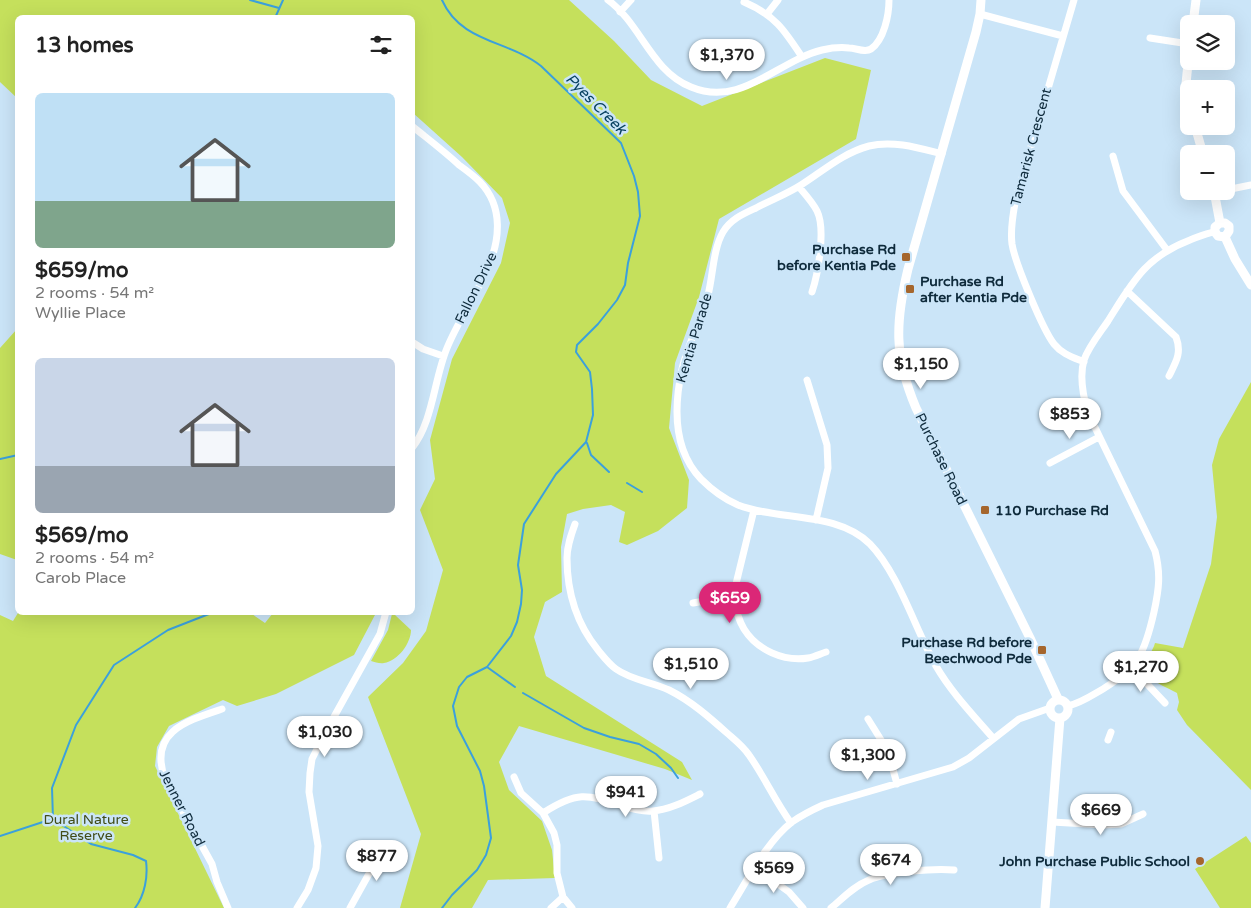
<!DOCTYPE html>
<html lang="en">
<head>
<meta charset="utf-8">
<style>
	body { margin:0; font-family:"Varela Round",sans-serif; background:#f6f6f6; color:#222; height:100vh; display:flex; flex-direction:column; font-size:19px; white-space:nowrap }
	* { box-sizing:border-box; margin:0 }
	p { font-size:16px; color:#767676 }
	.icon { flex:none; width:28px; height:28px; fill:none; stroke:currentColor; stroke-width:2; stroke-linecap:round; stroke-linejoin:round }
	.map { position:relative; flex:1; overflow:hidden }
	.details { position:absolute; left:15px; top:15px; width:400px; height:600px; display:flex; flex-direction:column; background:#fff; border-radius:8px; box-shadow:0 5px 20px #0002 }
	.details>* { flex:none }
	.tools { position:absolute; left:1180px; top:15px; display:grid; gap:10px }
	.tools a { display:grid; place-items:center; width:55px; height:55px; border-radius:8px; background:#fff; box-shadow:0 5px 20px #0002; font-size:25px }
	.price { position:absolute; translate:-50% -42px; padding:0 11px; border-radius:18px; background:#fff; color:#222; font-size:16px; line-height:32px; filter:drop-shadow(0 1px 2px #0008) }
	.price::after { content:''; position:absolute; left:50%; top:30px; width:15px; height:11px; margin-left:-8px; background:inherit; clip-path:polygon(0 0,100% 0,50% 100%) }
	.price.selected { background:#db2777; color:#fff }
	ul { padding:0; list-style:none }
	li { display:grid; align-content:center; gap:10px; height:265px; padding:0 20px }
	li span { display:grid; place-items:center; height:155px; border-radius:8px; color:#555 }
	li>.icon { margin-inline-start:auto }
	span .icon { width:90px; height:90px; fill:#fffc; stroke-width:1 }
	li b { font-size:21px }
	h2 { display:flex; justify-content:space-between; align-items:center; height:60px; padding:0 20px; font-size:21px }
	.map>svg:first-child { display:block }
	.green { fill:#c5e05c }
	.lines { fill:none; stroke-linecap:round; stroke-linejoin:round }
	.stream { stroke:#3ba0dc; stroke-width:2 }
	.minor { stroke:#fff; stroke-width:7 }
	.major { stroke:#fff; stroke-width:9 }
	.poi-dot { fill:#a5662d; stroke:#cbe5f8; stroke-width:2 }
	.labels { text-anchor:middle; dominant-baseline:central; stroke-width:5; stroke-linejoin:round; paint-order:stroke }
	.street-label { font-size:14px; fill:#0e2a3b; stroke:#cbe5f8 }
	.poi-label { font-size:14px; font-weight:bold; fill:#0e2a3b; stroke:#cbe5f8; text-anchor:end }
	.park-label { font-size:14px; fill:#414c17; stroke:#cbe5f8 }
	.water-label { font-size:15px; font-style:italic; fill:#084160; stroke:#cbe5f8 }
</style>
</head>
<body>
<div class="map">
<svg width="1251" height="908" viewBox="0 0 1251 908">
	<rect width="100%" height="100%" fill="#cbe5f8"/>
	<path class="green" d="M0,0H569L614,41L651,80L702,106L825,58L871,70L856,139L719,219L699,297L675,363L669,428L689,480L687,508L658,531L627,545L619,542L625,512L611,505L583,509L567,514L561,547L562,592L545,602L534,637L546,676L682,762L692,780L665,769L519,726L499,762L509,790L542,821L552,850L555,878L488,880L472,908H400L421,834L368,697L403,663L426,631L443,570L420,510L435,479L430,440L452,359L501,263L510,223L502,198L462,157L413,113L412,18H18L17,98L0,82Z
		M17,329V560L0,554V348Z
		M1251,382V790L1187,725L1177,710L1179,702L1177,693C1168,688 1143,679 1145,665C1146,658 1153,651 1155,643L1183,648L1211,564L1217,517L1212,465L1219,439Z
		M18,613L249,612L265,623L273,613H376L354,655L276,694L237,706L223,700L169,726L157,747L155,766L224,908H0V615L13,621Z
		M392,614L395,615L411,630C411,643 398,661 384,663C380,664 375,662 371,661L388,630Z
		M1246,836L1251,843V908H1220L1195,869Z"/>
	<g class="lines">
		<path class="stream" d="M250,0L279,8
			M275,18L283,0
			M587,443L591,455L609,472
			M0,459L18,455
			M627,483L642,492
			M487,667L515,687
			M523,693L584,728L610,737L639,744L656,754L671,768L678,778
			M0,836L52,819
			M135,908C145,895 148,876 146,861L133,855L91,844L53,819L52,788L76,725L114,665L168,630L214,612
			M442,908L452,895L477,870L486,855L491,838L484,786L480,771L457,726L453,706L459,687L467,677L487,667L511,636L517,622L521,604L522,590L518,565L524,524L556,474L586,442L593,415L592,389L590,372L576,352L577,345L598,324L617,300L625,285L628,263L640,216L638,192L634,176L621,143L541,66C508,40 461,43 442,0"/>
		<path class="minor" d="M608,0C641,24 651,71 691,87C741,108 777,61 822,50C831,48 840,47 849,48C856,48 865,53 871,49C884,40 889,15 889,0
			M1074,0L1016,198C1013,213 1010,229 1012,244C1015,263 1043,330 1054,344C1062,354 1072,357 1084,362
			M744,2C775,15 785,31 802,57
			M620,12L631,0
			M767,14L778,0
			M980,14L1063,36
			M1150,38L1189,44
			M412,126C428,139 444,151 459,165C466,170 474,176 480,182C504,207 500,241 487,270C475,297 458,321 447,348C434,379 433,422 412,448
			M942,154C919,148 893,140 869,146C843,153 823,171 801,185C787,194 771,200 756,208C743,214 731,219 723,232C713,249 713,276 708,295C701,320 688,344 682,369C674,406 673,450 701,479C711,489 724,499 738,505C779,521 837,511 870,544C899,574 915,629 936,666C951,692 973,715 993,738
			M1113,156L1123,191L1167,250
			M799,187C805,194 813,203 817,211C826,229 818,274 812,292
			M1226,190L1251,185
			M1127,291L1176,337C1182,353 1176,362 1169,376
			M412,342L423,349L443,356
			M807,380L827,445L828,468L816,520
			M1050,463L1099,437
			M754,510L733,596C735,607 738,619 744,629C757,650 784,662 808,658C814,657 820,654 826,652
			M575,524C571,535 567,546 567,558C567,592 576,623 598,650C603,656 609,664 616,669C631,680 652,682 669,690C691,701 709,717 727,733C735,740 743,746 749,755C764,776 775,801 791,823
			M693,603L733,596
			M1132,668L1165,703
			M1068,706C1081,703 1091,696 1103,689C1139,667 1145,652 1154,612C1159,589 1161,574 1155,551L1088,413C1083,396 1079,377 1084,360C1089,346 1100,333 1108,321C1132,283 1145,257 1190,240C1198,237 1206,233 1215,232
			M222,709C186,721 148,732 165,779L212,864L217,882L228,908
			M868,719L888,751L897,784
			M1108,740L1111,732
			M514,777L521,793L543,813L554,833L557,845V873L563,897L572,908
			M654,811L659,858
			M543,813C577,791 586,794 623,806C632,809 643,812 653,811C669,810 686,801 700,794
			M1052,822L1104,825L1121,824L1143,814
			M756,868L789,892L803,908
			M297,908L308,890L316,868L318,846L309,792L310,773L312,759L325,733L380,634L386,612
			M350,908L370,872L375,845
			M551,908L563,897
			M730,908C747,881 767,841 792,822C802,815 812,810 823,805L953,767L969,758L1019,719L1050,708
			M831,908C843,898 854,886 869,880C886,872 935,868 954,870"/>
		<path class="major" d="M981,0L980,14L976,32L908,269C895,323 894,356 916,408L1030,638L1058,699
			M1193,24L1196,0
			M1189,53L1186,84L1189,99
			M1195,126L1203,154
			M1214,191L1220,223
			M1220,223L1215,227V232L1218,236L1225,237
			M1220,223H1225L1229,226V231L1225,237
			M1225,237L1235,259L1251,285
			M1050 709a9 9 0 1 1 18 0a9 9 0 1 1-18 0Z
			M1045,908L1060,718"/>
	</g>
	<g class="poi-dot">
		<rect x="901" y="252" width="10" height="10" rx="2.5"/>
		<rect x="905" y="284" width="10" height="10" rx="2.5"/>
		<rect x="980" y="505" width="10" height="10" rx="2.5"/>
		<rect x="1037" y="645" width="10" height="10" rx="2.5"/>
		<circle cx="1200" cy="861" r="5"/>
	</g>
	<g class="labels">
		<g class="street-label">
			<text transform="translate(1031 147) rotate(-75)">Tamarisk Crescent</text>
			<text transform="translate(476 288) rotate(-64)">Fallon Drive</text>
			<text transform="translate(694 338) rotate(-73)">Kentia Parade</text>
			<text transform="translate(941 459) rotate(64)">Purchase Road</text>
			<text transform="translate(182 808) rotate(63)">Jenner Road</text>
		</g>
		<g class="poi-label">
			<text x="896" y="249">Purchase Rd<tspan x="896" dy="16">before Kentia Pde</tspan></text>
			<text x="920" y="281" text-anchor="start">Purchase Rd<tspan x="920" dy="16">after Kentia Pde</tspan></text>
			<text x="995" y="510" text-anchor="start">110 Purchase Rd</text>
			<text x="1032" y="642">Purchase Rd before<tspan x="1032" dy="16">Beechwood Pde</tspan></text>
			<text x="1190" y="861">John Purchase Public School</text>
		</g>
		<g class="park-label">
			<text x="86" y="819">Dural Nature<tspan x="86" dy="16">Reserve</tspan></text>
		</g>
		<g class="water-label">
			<text transform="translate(596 104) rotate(45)">Pyes Creek</text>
		</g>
	</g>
</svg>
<div class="tools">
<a><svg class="icon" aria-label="layers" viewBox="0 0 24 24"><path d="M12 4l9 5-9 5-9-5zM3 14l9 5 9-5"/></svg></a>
<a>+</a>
<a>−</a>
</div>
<b class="price" style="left:727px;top:81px">$1,370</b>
<b class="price" style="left:921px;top:390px">$1,150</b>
<b class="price" style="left:1070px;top:440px">$853</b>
<b class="price selected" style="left:730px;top:624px">$659</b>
<b class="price" style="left:691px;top:690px">$1,510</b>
<b class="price" style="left:1141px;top:693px">$1,270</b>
<b class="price" style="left:325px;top:758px">$1,030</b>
<b class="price" style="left:868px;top:781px">$1,300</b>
<b class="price" style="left:626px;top:818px">$941</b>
<b class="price" style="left:1101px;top:836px">$669</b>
<b class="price" style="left:377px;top:882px">$877</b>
<b class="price" style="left:891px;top:886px">$674</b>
<b class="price" style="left:774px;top:894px">$569</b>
<section class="details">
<h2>13 homes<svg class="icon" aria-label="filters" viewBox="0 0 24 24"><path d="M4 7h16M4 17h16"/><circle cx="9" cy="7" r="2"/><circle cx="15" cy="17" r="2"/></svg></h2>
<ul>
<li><span style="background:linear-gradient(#bfe0f5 70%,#7fa58c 0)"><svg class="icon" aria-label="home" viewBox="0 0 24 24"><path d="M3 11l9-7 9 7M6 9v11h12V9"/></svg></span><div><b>$659/mo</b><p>2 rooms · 54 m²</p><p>Wyllie Place</p></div></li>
<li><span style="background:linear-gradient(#c9d6e8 70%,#9aa5b1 0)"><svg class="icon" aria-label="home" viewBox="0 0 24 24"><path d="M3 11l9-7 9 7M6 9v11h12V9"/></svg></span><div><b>$569/mo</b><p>2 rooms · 54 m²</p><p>Carob Place</p></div></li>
</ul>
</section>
</div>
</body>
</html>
